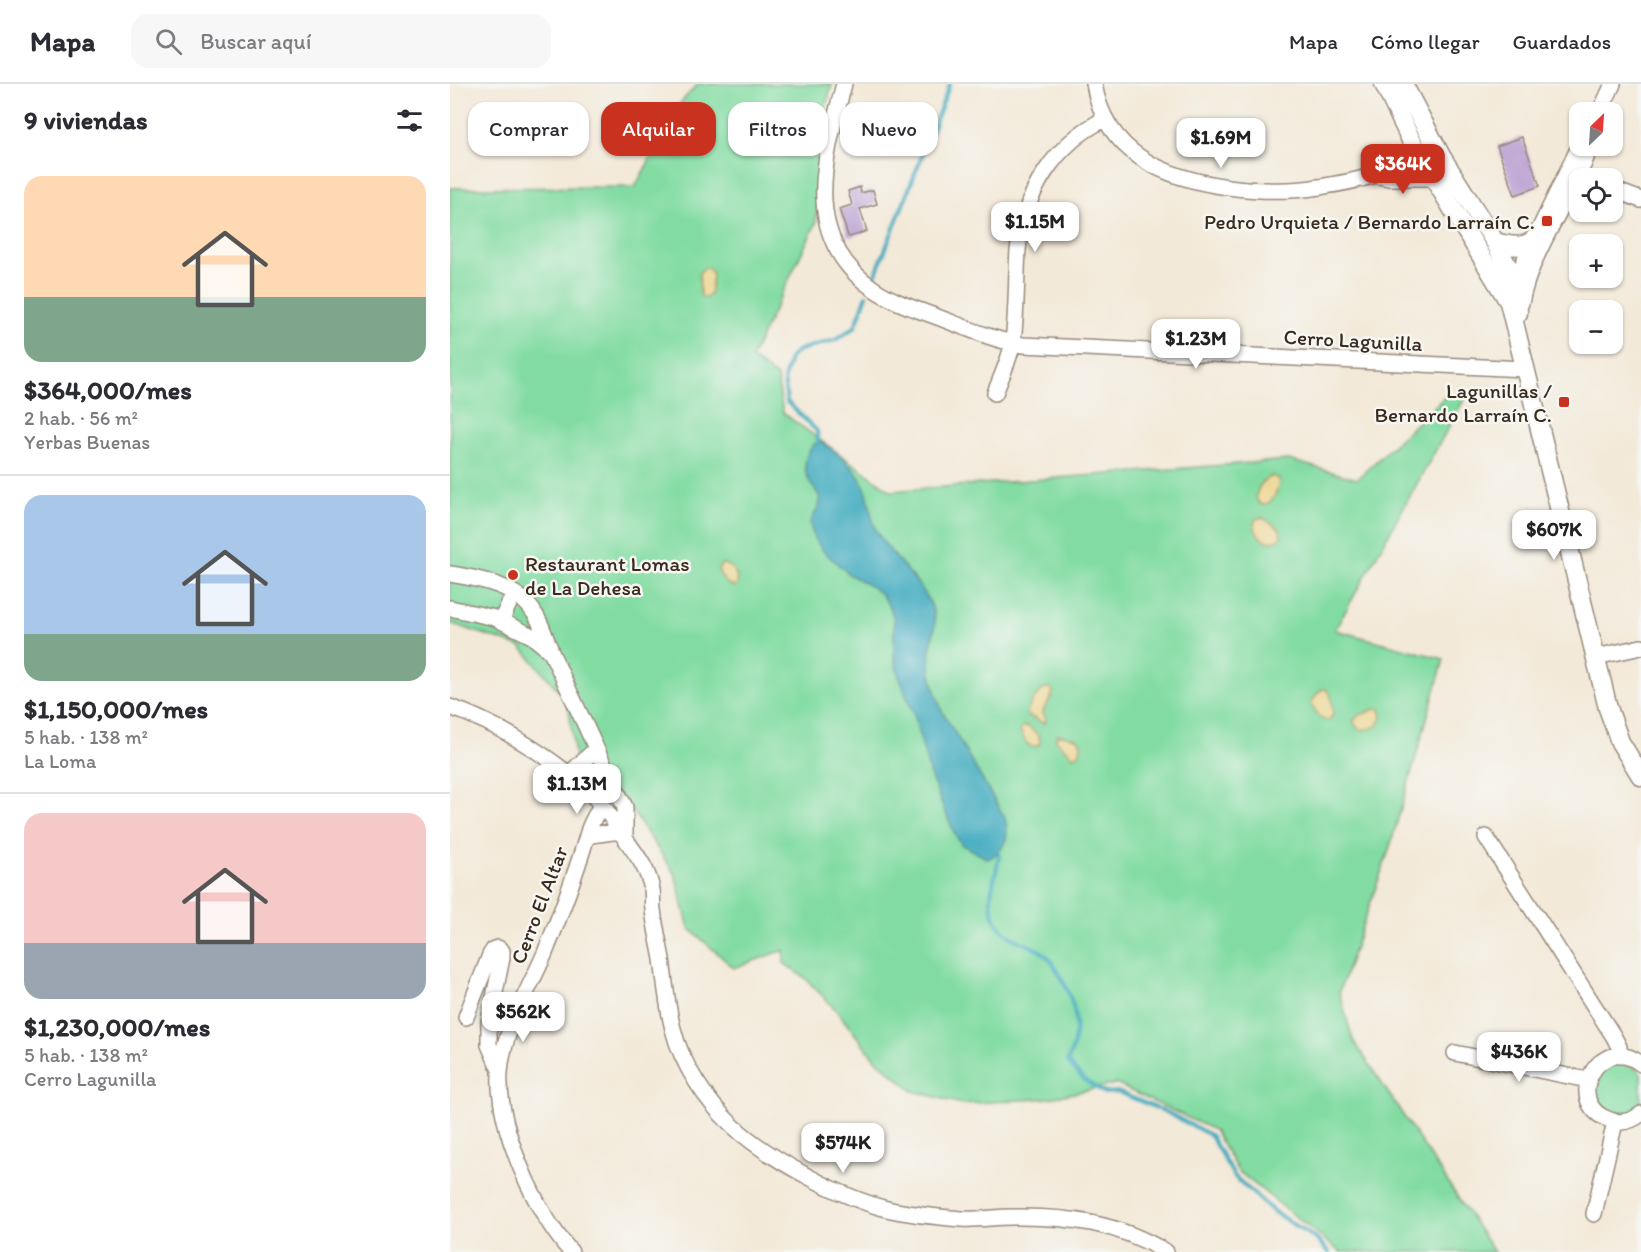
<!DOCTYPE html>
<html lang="es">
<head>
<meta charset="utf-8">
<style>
	body { margin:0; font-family:Itim,sans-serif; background:#f7f7f7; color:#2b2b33; height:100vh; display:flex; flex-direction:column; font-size:22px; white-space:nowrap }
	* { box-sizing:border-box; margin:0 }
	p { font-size:20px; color:#7c7c81 }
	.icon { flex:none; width:33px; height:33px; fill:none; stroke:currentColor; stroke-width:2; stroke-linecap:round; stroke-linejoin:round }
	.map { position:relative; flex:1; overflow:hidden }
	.panel { display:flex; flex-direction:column; background:#fff; width:450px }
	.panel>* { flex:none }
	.banner { position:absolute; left:18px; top:18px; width:570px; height:54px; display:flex; gap:12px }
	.needle { width:39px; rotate:25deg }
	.fabs { position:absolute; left:1119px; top:18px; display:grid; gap:12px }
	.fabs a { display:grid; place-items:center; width:54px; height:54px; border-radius:12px; background:#fff; box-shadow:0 2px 4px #0004; font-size:30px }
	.price { position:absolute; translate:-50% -51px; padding:0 14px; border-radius:12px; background:#fff; color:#222; font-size:20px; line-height:39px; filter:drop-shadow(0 2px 3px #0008) }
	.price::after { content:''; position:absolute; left:50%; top:36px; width:18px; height:14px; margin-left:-9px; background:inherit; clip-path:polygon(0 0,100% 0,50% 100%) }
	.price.current { background:#c8321e; color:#fff }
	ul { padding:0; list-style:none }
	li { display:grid; align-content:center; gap:12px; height:318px; padding:0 24px }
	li+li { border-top:2px solid #e1e1e2 }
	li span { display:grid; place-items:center; height:186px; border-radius:18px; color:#555 }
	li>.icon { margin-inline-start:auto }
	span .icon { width:108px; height:108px; fill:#fffc; stroke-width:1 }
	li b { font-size:26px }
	h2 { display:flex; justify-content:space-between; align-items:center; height:72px; padding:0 24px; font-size:26px }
	.chip { padding:0 21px; border-radius:18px; background:#fff; box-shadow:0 2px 4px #0004; font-size:21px; line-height:54px }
	.chip.current { background:#c8321e; color:#fff }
	header { display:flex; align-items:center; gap:36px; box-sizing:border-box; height:84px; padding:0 30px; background:#fff; border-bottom:2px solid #e1e1e2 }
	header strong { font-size:28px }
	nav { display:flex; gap:33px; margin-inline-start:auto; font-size:21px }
	.search { width:420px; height:54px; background:#f7f7f7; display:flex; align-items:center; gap:15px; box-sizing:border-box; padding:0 21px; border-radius:18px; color:#7c7c81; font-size:22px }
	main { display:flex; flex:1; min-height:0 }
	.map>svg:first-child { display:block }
	.green { fill:#82dca2; stroke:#5e8360; stroke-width:1.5 }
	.sand { fill:#eeda9e; stroke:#94825e; stroke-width:1.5 }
	.water { fill:#40abc0; stroke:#3e6a6f; stroke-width:1.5 }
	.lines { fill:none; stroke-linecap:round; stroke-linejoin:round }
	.stream { stroke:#40abc0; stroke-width:4 }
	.building { fill:#bda3d3 }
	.minor-casing { stroke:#978a7b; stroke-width:18 }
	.major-casing { stroke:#978a7b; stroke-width:21 }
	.minor { stroke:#fff; stroke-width:15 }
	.major { stroke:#fff; stroke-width:18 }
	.poi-dot { fill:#c8321e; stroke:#f6f6f2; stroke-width:2 }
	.labels { text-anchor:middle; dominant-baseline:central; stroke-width:5; stroke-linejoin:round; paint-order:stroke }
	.poi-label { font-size:21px; fill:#3b2a1e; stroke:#f6f6f2; text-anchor:end }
	.street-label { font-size:21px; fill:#3b2a1e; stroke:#f6f6f2 }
</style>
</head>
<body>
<header>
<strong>Mapa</strong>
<div class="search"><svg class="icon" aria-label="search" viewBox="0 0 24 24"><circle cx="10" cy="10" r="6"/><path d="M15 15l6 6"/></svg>Buscar aquí</div>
<nav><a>Mapa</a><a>Cómo llegar</a><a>Guardados</a></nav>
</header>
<main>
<section class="panel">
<h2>9 viviendas<svg class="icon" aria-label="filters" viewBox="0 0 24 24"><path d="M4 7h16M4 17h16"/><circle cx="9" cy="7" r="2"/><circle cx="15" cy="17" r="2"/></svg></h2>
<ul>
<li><span style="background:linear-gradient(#ffd9b3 65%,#7fa58c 0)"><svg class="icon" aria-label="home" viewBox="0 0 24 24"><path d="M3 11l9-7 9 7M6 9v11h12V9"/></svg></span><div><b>$364,000/mes</b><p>2 hab. · 56 m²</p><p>Yerbas Buenas</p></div></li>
<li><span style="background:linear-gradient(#a9c7e8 75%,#7fa58c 0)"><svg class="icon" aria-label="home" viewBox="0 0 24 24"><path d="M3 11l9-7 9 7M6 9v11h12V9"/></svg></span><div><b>$1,150,000/mes</b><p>5 hab. · 138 m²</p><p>La Loma</p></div></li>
<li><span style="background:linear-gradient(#f6c9c9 70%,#9aa5b1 0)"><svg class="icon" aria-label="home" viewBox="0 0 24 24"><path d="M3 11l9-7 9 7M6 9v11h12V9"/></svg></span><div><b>$1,230,000/mes</b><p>5 hab. · 138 m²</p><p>Cerro Lagunilla</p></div></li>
</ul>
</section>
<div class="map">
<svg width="1191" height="1168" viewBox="0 0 1191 1168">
	<rect width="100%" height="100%" fill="#f6f6f2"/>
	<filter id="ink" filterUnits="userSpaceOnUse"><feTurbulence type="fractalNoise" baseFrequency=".0167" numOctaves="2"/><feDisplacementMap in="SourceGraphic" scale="12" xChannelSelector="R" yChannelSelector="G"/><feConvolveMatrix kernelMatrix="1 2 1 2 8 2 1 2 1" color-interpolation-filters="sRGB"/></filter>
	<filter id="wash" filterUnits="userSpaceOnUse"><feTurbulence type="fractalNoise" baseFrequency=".008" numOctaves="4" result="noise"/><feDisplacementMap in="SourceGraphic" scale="24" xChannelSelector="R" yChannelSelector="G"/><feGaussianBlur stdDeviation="1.35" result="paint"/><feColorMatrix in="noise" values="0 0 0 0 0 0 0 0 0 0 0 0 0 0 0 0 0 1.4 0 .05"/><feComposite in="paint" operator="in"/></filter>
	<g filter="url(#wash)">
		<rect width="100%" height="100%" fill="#f3e9d8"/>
		<path class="green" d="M248,0H382L372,36L366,139L301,274L327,293L333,329L441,407L839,376L907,395L997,311L1016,312L885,546L994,575L939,766L889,908L903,956L1044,1168H890L788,1087L764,1046L666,1000L600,1014L512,1020L463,1007L425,975L385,925L356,895L334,879V866L284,884L239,844L225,790L174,715L125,673L118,617L71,563L0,539V104L185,103L231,18Z
			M1169,978L1184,983L1191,989V1020C1163,1053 1124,1002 1155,983C1159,981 1165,980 1169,978Z"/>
		<path class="sand" d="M254,184H258L262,189L261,208L256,214L251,212L250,209L249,189Z
			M822,392L829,395C829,405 824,419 813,421L808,418L806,413C808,402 812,397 822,392Z
			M812,433L830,445L831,453C819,464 805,453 804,439L806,435Z
			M272,480C283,481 289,491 287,502L284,503C276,500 270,493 268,485Z
			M598,603L603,607C603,615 594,621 593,629L596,635L595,640L577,631C577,621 589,607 598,603Z
			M872,605H876L881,612L883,631L878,637L870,634L861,620L866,611Z
			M925,625H930C937,641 921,647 908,645L903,637L910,631Z
			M574,642L579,643L589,652L590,660L585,663C575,662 574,654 570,646Z
			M607,650L627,654L631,659L630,669L623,672L606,656Z"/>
		<path class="water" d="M368,357C387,365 411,389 417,409C421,423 421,440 430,453C446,477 471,497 482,523C489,540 481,553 480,568C478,588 485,609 492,627L555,734C560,753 555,767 538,775L512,761L504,749L480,691L465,634L448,590L444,572V537L441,525L431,510L420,502L400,491L373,467L364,454L360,440C362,433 369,425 370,418C371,411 364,405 361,400C351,385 354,368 368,357Z"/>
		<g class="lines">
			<path class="stream" d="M425,192L500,0
				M368,357L367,347L337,318L334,295L340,274L349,266L385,256L405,243L417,211
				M549,770C547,795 534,812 546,837C555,855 577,859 592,868C606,878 624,916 625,933C627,949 624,964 617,978L634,996L655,1009L668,1008L716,1028L760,1051L784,1092L824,1128L865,1154L879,1168"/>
		</g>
		<g id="blocks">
			<path class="building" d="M1072,53L1090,102L1065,111L1047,62Z
				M410,103L411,109L423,106L427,120L410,125L417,147L400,153L398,152L389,125L402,121L398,107Z"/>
		</g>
	</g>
	<g filter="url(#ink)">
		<use href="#blocks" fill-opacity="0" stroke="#978a7b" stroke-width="1.5"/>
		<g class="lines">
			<g class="minor-casing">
				<path id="minor" d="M394,0C375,72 349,154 424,205C442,217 462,224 482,231C512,242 542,256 573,261L1075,285
					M644,0C656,70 714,94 778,103C808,107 839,108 869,103C887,100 909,97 927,90C945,83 964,77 983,73
					M1150,28L1163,0
					M928,92L939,94H984
					M1162,105L1191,116
					M1062,202L1130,61
					M1071,219C1079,178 1103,141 1121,104C1128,91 1137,77 1139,62
					M545,309C551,293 560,275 563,257C567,227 566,196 568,166C574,109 604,60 655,35
					M0,490C31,495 67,501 85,530C92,540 95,553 100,564
					M0,524L45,534L82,552L101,568L160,694C157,702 154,711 151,720C148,728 142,736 139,745C127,787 111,829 95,869C79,906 52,949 50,989C47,1044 85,1127 121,1168
					M51,537L64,509
					M1146,573L1191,563
					M0,623C50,640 115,681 151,720C160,730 166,742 174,753C186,770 198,784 202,806C203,812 202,819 203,826C205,842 209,859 212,875C215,898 217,922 223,945C232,981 256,1017 283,1042C319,1075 390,1113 437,1125C462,1131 487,1133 512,1135C528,1136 545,1133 562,1133C618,1132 668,1139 716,1168
					M119,690L146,665
					M160,694L175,723V755
					M1036,753L1164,953L1169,963L1170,972
					M137,754L141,751L170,747
					M16,933L40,871L44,865L48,864L52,867V874L39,938V961L50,986
					M1005,969L1138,996
					M1191,980C1149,947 1111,1020 1160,1036C1171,1040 1182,1037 1191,1030
					M1144,1130L1165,1038"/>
			</g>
			<g class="major-casing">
				<path id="major" d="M934,0L961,56L1059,218L1158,624L1170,658L1191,692
					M953,0L991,72L1045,158L1064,195L1067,203L1068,229
					M1045,158C1057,161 1074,166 1084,155"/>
			</g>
			<use href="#minor" class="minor"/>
			<use href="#major" class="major"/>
		</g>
	</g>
	<g class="poi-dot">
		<rect x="1091" y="131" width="12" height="12" rx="3"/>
		<rect x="1108" y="312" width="12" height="12" rx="3"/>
		<circle cx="63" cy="491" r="6"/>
	</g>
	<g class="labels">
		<g class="poi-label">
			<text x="1085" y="137">Pedro Urquieta / Bernardo Larraín C.</text>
			<text x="1102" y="306">Lagunillas /<tspan x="1102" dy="24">Bernardo Larraín C.</tspan></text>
			<text x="75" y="479" text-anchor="start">Restaurant Lomas<tspan x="75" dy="24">de La Dehesa</tspan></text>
		</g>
		<g class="street-label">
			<text transform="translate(903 256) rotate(3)">Cerro Lagunilla</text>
			<text transform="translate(89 821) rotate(-69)">Cerro El Altar</text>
		</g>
	</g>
</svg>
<div class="fabs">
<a><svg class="needle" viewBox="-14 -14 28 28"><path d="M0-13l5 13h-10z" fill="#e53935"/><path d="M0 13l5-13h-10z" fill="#7c7c81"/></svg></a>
<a><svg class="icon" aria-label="locate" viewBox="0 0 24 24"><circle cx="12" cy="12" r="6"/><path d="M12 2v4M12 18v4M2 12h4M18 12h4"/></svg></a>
<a>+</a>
<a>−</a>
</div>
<b class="price" style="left:771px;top:85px">$1.69M</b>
<b class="price current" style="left:953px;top:111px">$364K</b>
<b class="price" style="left:585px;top:169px">$1.15M</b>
<b class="price" style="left:746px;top:286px">$1.23M</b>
<b class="price" style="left:1104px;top:477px">$607K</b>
<b class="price" style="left:127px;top:731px">$1.13M</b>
<b class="price" style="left:73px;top:959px">$562K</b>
<b class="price" style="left:1069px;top:999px">$436K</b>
<b class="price" style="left:393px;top:1090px">$574K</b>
<div class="banner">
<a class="chip">Comprar</a>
<a class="chip current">Alquilar</a>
<a class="chip">Filtros</a>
<a class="chip">Nuevo</a>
</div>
</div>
</main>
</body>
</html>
